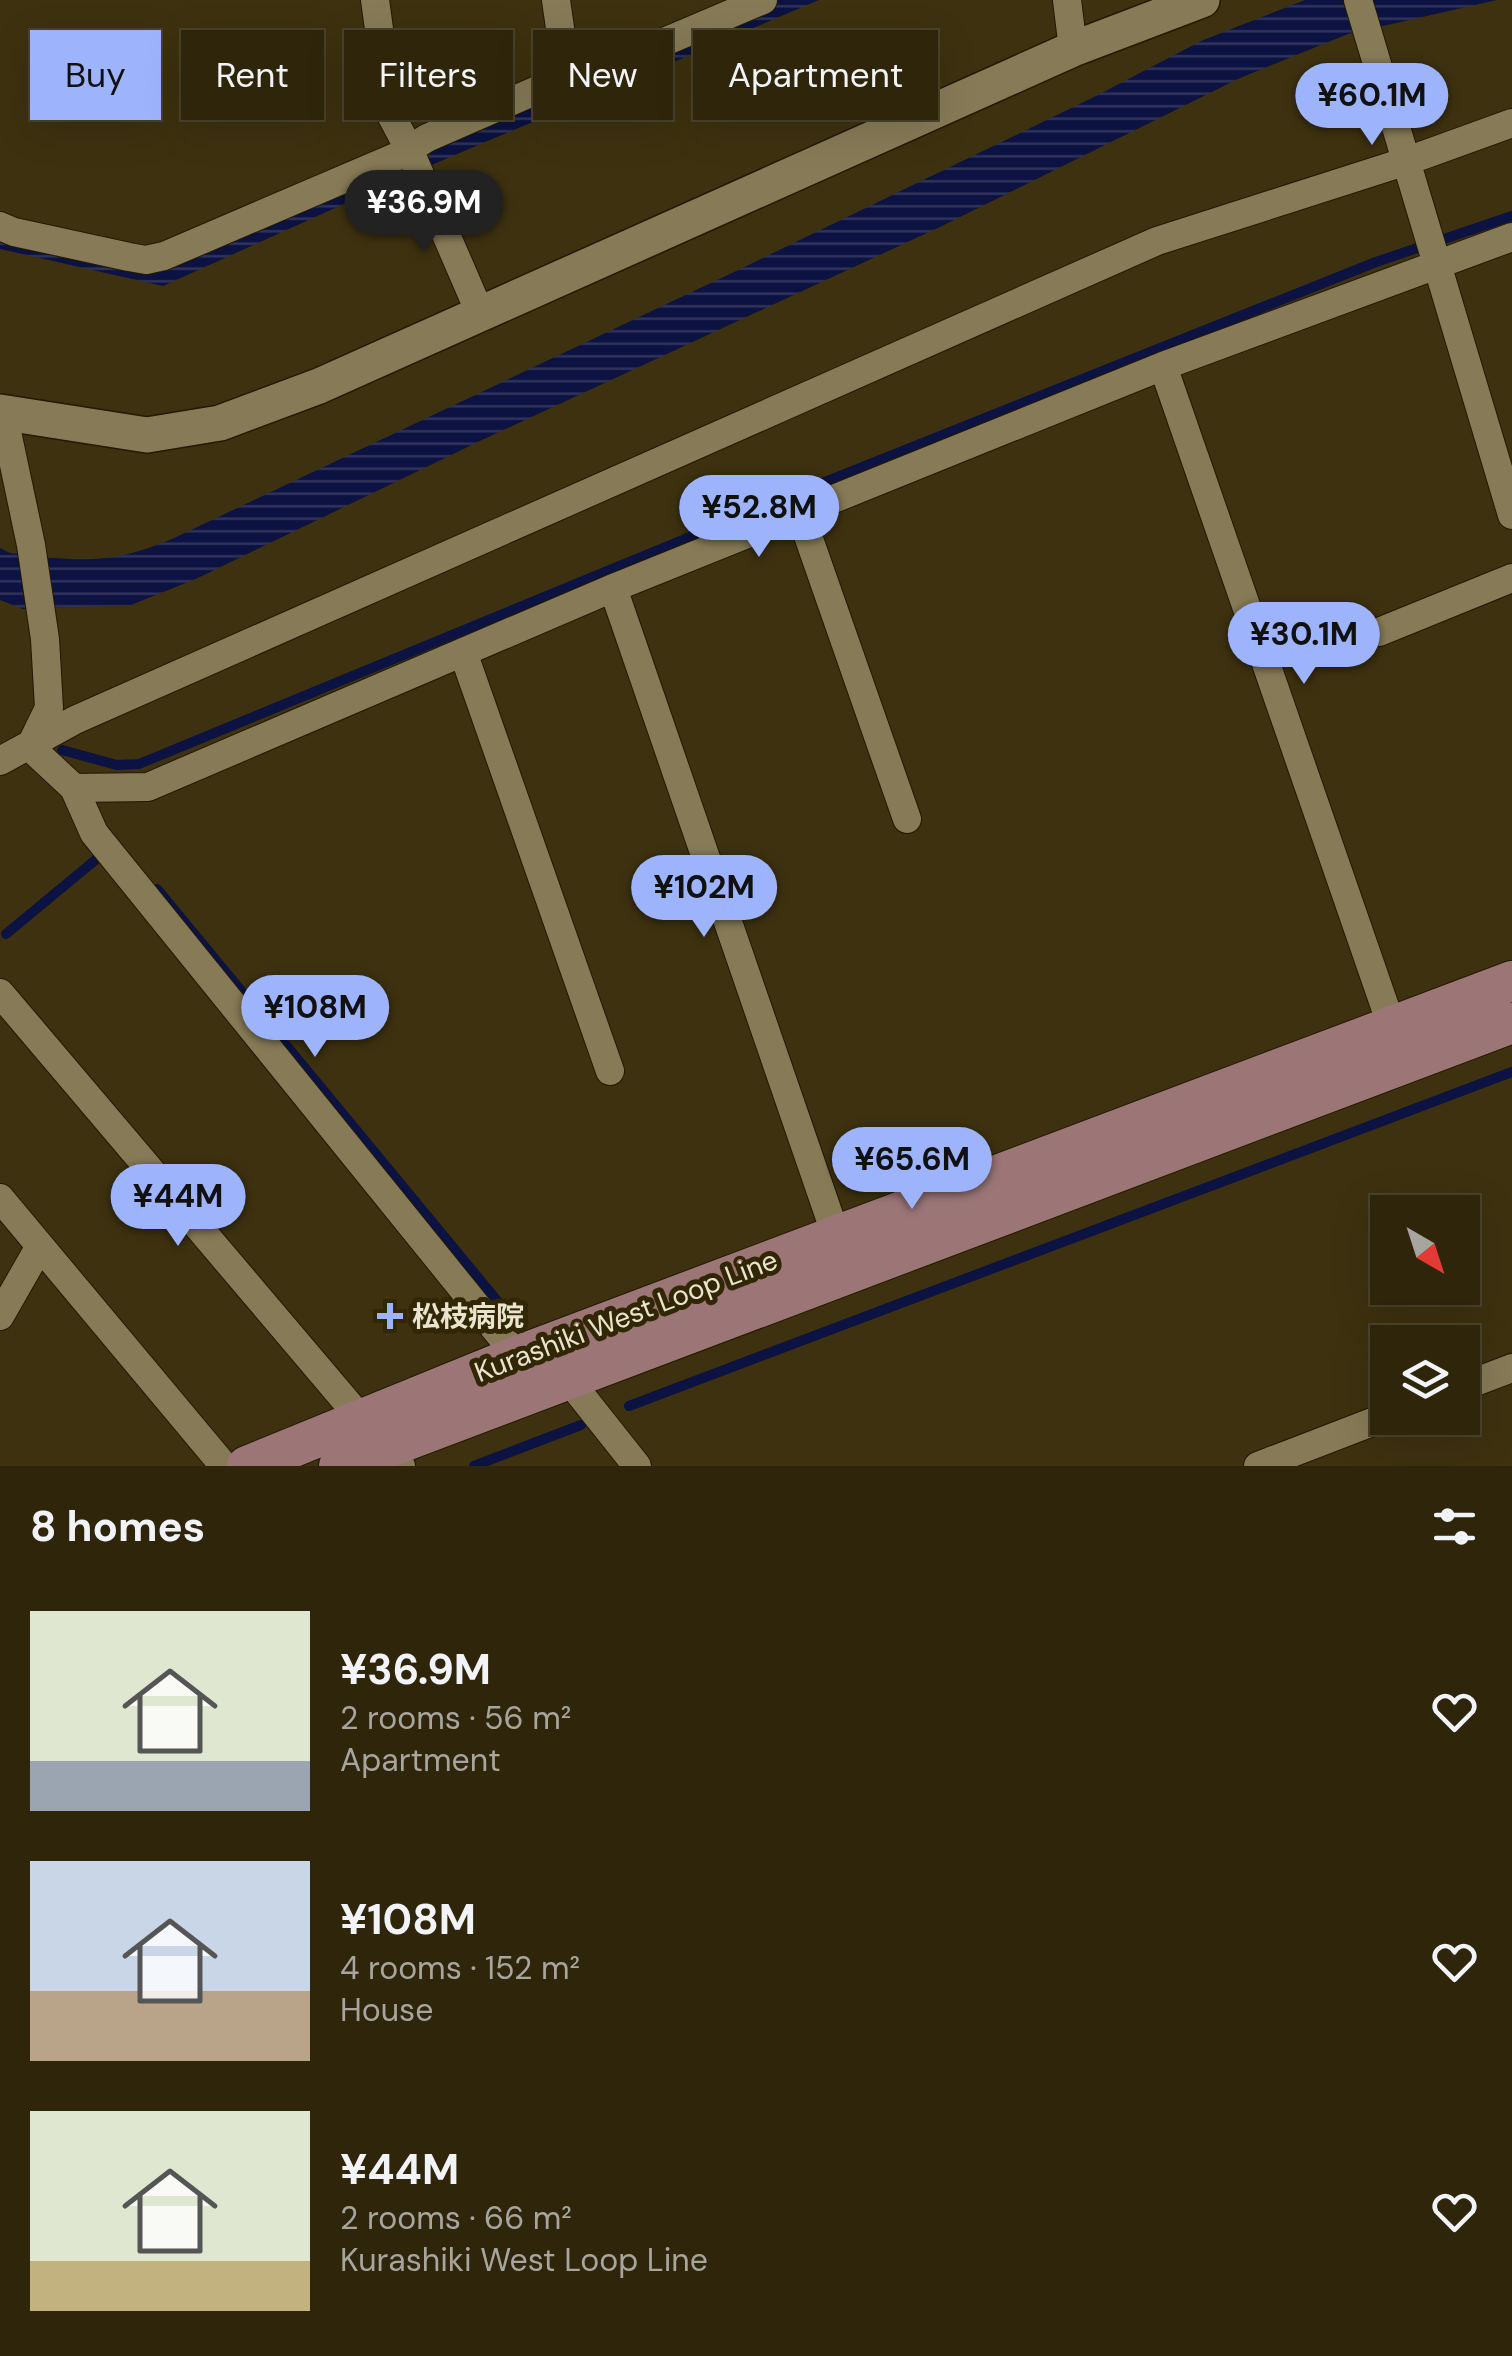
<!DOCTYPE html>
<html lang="en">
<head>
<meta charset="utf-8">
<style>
	body { margin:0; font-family:"DM Sans","Noto Sans JP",sans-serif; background:#3a3119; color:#f1f3f6; height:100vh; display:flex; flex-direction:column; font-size:38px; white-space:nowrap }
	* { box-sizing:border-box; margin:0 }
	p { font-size:32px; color:#a7a59d }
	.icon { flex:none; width:55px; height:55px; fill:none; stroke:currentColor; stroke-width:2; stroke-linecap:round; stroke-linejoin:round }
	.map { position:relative; height:1466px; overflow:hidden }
	.details { display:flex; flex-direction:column; background:#2e250b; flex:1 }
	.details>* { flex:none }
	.hud { position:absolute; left:30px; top:30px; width:1000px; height:90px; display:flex; gap:20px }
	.needle { width:65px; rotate:141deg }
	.buttons { position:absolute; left:1370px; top:1195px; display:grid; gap:20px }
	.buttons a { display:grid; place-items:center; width:110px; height:110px; border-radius:0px; background:#2e250b; box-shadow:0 10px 40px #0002,0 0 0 2px #49422c; font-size:50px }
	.price { position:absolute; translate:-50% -85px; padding:0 22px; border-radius:35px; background:#9db4fd; color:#111; font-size:32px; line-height:65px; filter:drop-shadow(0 2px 5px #0008) }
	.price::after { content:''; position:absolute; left:50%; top:60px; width:30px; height:22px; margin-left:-15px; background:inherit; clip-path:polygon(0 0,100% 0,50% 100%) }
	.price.selected { background:#222; color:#fff }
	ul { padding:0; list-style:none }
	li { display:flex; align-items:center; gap:30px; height:250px; padding:0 30px }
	li span { display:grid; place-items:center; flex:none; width:280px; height:200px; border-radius:0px; color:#555 }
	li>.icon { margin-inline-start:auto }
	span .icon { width:120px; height:120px; fill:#fffc; stroke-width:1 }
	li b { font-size:42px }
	h2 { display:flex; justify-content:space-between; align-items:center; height:120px; padding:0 30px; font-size:42px }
	.pill { padding:0 35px; border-radius:0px; background:#2e250b; box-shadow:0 10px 40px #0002,0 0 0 2px #49422c; font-size:35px; line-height:90px }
	.pill.selected { background:#9db4fd; color:#111 }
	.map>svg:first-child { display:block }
	.water { fill:url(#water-rules) }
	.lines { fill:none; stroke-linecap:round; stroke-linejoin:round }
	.stream { stroke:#0c1241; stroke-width:10 }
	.minor-casing { stroke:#221901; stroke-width:30 }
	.tertiary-casing { stroke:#221901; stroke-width:38 }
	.secondary-casing { stroke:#221901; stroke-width:42 }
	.minor { stroke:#877b57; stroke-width:28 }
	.tertiary { stroke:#877b57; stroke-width:35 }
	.secondary { stroke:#9c7677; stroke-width:40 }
	.poi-dot { fill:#9db4fd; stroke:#322704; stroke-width:4 }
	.labels { text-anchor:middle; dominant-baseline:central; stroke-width:10; stroke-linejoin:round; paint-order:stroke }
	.poi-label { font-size:28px; font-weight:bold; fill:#eae3d0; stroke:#322704; text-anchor:start }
	.street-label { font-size:28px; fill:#eae3d0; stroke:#322704 }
</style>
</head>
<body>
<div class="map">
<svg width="1512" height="1466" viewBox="0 0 1512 1466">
	<defs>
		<pattern id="water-rules" width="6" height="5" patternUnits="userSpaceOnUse" patternTransform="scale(2.5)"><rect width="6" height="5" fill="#0c1241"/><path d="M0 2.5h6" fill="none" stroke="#30345b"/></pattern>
	</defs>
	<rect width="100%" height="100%" fill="#3d310f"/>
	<path class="water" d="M777,0H819L408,175L163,286L0,249V232L131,266L423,152Z
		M1305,0H1497L1348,34L1240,78L942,226L482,440L198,578L131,605L23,609L0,600V548L10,553C77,561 108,566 172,539L734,272L1096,96L1201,41Z"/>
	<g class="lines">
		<path class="stream" d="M62,750L117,765L139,764L792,495L1376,262L1512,216
			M157,889L513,1320
			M6,934L99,857
			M629,1406L1512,1072
			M474,1466L581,1425"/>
		<g class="minor-casing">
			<path id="minor" d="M375,0L391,115L409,149L480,313
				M556,0L567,77
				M1067,0L1073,49
				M1358,0L1512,515
				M0,226L14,232L129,257L146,260L164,256L400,155L427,138L567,77L596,71L763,0
				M1163,366L1392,1027
				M3,413L31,545L45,639L49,708L30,747L74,788L94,833L517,1356
				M800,513L907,819
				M613,588L842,1253
				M1379,632L1512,578
				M463,652L610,1071
				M0,761L75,720L1157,241L1407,161L1512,123
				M74,788L148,787L613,588L1163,366L1512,237
				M0,993L401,1466
				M0,1198L224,1466
				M0,1316L40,1246
				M568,1379L637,1466
				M1462,1387L1512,1368
				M1258,1466L1388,1416"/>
		</g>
		<g class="tertiary-casing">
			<path id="tertiary" d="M0,412L147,435L220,423L319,386L1073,49L1202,0"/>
		</g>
		<g class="secondary-casing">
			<path id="secondary" d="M247,1466L517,1356L1512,981
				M339,1466L1512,1023"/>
		</g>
		<use href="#minor" class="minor"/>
		<use href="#tertiary" class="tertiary"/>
		<use href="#secondary" class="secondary"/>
	</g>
	<path class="poi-dot" d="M385 1301h10v10h10v10h-10v10h-10v-10h-10v-10h10z"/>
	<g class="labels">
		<g class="poi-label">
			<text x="412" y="1316">松枝病院</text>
		</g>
		<g class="street-label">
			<text transform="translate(626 1316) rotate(-21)">Kurashiki West Loop Line</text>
		</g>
	</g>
</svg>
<div class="buttons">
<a><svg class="needle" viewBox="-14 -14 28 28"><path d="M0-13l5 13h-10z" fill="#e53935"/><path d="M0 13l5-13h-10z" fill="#a7a59d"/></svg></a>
<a><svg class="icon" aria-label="layers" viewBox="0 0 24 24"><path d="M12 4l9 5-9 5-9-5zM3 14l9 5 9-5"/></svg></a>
</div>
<b class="price" style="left:1372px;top:148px">¥60.1M</b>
<b class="price selected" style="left:424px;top:255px">¥36.9M</b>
<b class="price" style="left:759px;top:560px">¥52.8M</b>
<b class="price" style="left:1304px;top:687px">¥30.1M</b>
<b class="price" style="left:704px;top:940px">¥102M</b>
<b class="price" style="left:315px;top:1060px">¥108M</b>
<b class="price" style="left:912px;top:1212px">¥65.6M</b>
<b class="price" style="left:178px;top:1249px">¥44M</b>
<div class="hud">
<a class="pill selected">Buy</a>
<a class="pill">Rent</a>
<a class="pill">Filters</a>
<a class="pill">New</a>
<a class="pill">Apartment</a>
</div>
</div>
<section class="details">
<h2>8 homes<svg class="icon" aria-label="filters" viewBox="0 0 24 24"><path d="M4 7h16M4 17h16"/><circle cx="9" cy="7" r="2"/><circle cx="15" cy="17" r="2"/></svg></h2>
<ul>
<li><span style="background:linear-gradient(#dfe7d0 75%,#9aa5b1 0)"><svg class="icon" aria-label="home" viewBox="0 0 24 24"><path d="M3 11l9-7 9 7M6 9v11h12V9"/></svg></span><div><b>¥36.9M</b><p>2 rooms · 56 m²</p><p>Apartment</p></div><svg class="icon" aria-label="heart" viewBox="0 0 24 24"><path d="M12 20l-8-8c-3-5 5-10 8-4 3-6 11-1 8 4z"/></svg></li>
<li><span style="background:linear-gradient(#c9d6e8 65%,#b9a48a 0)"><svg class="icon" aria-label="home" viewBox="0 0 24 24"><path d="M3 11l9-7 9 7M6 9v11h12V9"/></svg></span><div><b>¥108M</b><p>4 rooms · 152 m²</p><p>House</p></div><svg class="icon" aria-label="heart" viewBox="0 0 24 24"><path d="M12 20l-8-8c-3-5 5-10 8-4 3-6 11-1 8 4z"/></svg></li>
<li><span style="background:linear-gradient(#dfe7d0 75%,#c2b280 0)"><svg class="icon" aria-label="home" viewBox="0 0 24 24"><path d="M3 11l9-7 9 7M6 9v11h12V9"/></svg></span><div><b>¥44M</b><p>2 rooms · 66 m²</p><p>Kurashiki West Loop Line</p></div><svg class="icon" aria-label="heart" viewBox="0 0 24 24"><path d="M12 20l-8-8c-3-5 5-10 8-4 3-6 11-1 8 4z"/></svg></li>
</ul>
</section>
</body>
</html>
